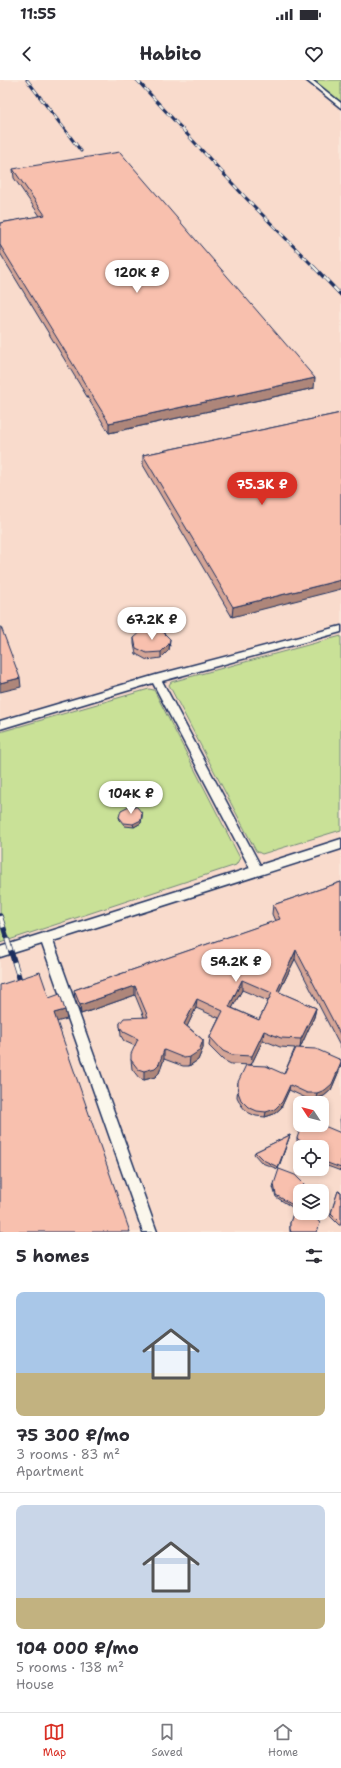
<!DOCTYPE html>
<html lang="en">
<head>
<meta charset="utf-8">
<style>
	body { margin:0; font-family:"Shantell Sans",sans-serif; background:#f7f7f7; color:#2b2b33; height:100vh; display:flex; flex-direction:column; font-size:15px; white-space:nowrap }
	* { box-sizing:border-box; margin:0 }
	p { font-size:13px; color:#7c7c81 }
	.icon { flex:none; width:22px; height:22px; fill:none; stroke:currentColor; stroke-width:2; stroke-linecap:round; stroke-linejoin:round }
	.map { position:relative; height:1152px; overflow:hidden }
	.panel { display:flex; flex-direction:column; background:#fff; flex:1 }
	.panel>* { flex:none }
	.needle { width:26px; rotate:306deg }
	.fabs { position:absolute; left:293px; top:1016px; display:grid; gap:8px }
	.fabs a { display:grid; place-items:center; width:36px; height:36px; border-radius:8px; background:#fff; box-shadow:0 2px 6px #0003; font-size:20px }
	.price { position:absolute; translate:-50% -34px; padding:0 9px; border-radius:14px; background:#fff; color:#222; font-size:13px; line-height:26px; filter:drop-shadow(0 1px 2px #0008) }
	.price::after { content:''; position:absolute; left:50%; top:24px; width:12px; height:9px; margin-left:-6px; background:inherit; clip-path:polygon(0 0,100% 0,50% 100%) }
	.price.selected { background:#d93025; color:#fff }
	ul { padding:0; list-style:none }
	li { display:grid; align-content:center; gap:8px; height:212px; padding:0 16px }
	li+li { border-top:1px solid #e1e1e2 }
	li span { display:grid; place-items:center; height:124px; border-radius:8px; color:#555 }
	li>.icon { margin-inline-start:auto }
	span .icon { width:72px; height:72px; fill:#fffc; stroke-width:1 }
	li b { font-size:17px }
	h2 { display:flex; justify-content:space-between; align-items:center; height:48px; padding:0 16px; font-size:17px }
	.status { display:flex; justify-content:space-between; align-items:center; height:28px; padding:0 20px; background:#fff; direction:ltr }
	.status svg { height:11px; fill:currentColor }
	header { display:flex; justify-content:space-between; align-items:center; height:52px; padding:0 16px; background:#fff; font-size:18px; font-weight:700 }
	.dock { display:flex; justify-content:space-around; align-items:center; height:56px; border-top:1px solid #e1e1e2; background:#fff; font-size:11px; color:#7c7c81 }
	.dock a { display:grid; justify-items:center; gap:2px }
	.dock .selected { color:#d93025 }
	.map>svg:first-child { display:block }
	.built { fill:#f9dbcc; fill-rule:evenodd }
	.green { fill:#c9e197; stroke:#72887a }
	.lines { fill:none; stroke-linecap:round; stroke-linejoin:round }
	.lane-casing { stroke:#1b2f5e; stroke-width:3 }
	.lane { fill:#fbf7ec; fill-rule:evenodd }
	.rail-far2-casing { stroke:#1b2f5e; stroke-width:3 }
	.rail-far1-casing { stroke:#1b2f5e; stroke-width:3.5 }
	.rail-casing { stroke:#1b2f5e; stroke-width:5.5 }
	.rail-far2 { stroke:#fbf7ec; stroke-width:2; stroke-dasharray:5.5; stroke-linecap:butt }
	.rail-far1 { stroke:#fbf7ec; stroke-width:2.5; stroke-dasharray:7; stroke-linecap:butt }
	.rail { stroke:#fbf7ec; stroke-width:4; stroke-dasharray:12; stroke-linecap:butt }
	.wall { fill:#d5a596; stroke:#1b2f5e; fill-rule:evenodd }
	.shaded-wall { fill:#ae867a; stroke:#1b2f5e }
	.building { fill:#f8c0ae; stroke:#1b2f5e; fill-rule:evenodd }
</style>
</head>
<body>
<div class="status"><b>11:55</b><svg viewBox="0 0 49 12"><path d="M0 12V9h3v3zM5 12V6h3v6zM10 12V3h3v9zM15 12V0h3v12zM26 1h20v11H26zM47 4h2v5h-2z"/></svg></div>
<header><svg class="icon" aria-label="back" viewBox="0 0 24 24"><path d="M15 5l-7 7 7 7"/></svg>Habito<svg class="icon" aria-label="heart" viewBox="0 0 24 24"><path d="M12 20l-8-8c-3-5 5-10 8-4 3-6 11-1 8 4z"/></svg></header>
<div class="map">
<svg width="341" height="1152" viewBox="0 0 341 1152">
	<rect width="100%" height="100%" fill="#fae6d9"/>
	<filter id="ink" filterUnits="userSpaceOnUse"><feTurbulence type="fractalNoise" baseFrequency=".025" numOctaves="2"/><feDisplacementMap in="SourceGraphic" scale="8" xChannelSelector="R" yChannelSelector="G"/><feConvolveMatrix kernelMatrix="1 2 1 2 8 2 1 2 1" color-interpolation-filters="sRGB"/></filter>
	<g filter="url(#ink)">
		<path class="built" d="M0,0H312L341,23V1152H0ZM300,1023H322V1045H300ZM300,1067H322V1089H300ZM300,1111H322V1133H300Z"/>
		<path class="green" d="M312,0H341V23Z
			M341,556V750L262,774L256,771L169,605L171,602Z
			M149,609L154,610L240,778L236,785L0,863V652Z"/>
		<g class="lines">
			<g class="lane-casing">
				<path id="lane" d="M306,0H312L341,23V28Z
					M341,546V552L162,601L260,785L341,759V769L53,861L157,1152H143L42,864L0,877V867L250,788L153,603L0,649V641L156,595Z"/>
			</g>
			<use href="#lane" class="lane"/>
			<g class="rail-far2-casing">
				<path id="rail-far2" d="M27,0L81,71
					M137,0L244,116L315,188"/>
			</g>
			<g class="rail-far1-casing">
				<path id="rail-far1" d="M314,187L341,215"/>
			</g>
			<g class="rail-casing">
				<path id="rail" d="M0,836L22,907"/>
			</g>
			<use href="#rail-far2" class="rail-far2"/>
			<use href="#rail-far1" class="rail-far1"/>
			<use href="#rail" class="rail"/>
		</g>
		<path class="wall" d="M13,89L314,308L109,353L0,173V143L40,136L14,98Z
			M341,333L232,537L143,385V375Z
			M134,558L170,565L169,570L161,578L147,580L136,574L134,564Z
			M142,733V736L141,743L134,747L125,746L120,740L119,737Z
			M341,802V968L295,879L279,912L316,928L314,937L300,968L341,980V986L331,1010L324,1016L316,1019L306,1018L289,1010L281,1028L274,1034L265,1037L256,1036L247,1032L241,1025L237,1017L238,1002L284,994L295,968L280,967L263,960L251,985L231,984L223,980L209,966L210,957L219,938L196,928L187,946L203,960V968L198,980L189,986H183L164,979L159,993L155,997L144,1000L139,998L132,989L131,980L135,966L124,961L121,956L120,943L144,937L135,915L81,934L75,919L74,910L275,841L272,834L273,825ZM242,910L268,921L259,940L232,928Z
			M341,1033V1050L340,1037Z
			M341,1053V1091L322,1084V1067H303L297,1061V1058Z
			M290,1055L278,1089L262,1083L254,1074L255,1072Z
			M274,1104H304L302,1111H300L296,1127L318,1152H290V1143L295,1129L276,1117L273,1107Z
			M338,1111L341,1112V1145H339L330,1136Z"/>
		<path class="shaded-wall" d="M315,298L314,308L109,353V343Z
			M341,500V509L232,537L233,527Z
			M170,559L169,570L161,578V572Z
			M20,598L21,607L0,612V603Z
			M142,733V736L141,743L134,747L133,744Z
			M296,870L295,879L275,920L277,911Z
			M242,900V910L228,936L229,927Z
			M135,906V915L81,934L80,925Z
			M197,919L196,928L184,953V944Z
			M316,928L314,937L300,968L301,959Z
			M65,930L67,939L56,942L54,933Z
			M264,951L263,960L251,985L252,976Z
			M203,960V968L198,980L189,986L190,977Z
			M164,970V979L159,993L155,997L144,1000V991Z
			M341,983V986L331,1010L324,1016L316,1019L317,1013Z
			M290,1005L289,1010L281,1028L274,1034L265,1037L266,1032Z
			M290,1055L289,1058L278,1089V1087Z"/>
		<path class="building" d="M120,72L315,298L109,343L0,165V143L45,135L13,89Z
			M341,333V500L233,527L143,375Z
			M0,547H1L20,598L0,603Z
			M149,549L162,551L170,559L169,564L161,572L147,573L136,568L134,558L143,550Z
			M129,726L137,727L142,733L141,740L133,744L124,743L119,737L121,730Z
			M341,802V956L296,870L277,911L316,928L301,959L281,958L264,951L252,976L232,975L223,971L210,957L223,931L197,919L184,944L203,960L199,971L190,977L184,978L164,970L159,984L155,988L144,991L138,989L131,980V974L138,959L124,952L120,947V943L124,938L148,937L135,906L80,925L74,910L280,839L273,825ZM242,900L272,913L259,940L229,927Z
			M40,892L49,918L60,914L65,930L54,933L130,1152H0V905Z
			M296,968L316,969L341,980V983L332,1004L325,1010L317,1013H307L290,1005L282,1022L275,1029L266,1032L257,1031L248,1027L241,1020L238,1012V1002L246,985L266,986L284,994Z
			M310,1045H322L341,1053V1088L322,1081V1067H307L297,1058L300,1050Z
			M290,1055L278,1087L263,1080L255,1072Z
			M279,1089L295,1095L304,1104L301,1111H300V1115L296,1127L276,1115L274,1104Z
			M338,1111L341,1112V1143L331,1133Z
			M295,1127L300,1129V1133H309L312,1134L320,1143L317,1152H291L290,1149V1143Z"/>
	</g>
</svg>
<div class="fabs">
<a><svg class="needle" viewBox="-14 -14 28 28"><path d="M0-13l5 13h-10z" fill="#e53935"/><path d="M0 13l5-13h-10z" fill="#7c7c81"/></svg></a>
<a><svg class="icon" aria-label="locate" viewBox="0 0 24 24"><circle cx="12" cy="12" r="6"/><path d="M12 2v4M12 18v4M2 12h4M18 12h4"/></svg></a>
<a><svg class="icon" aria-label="layers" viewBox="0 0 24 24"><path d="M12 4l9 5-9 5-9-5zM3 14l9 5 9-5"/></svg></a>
</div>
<b class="price" style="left:137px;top:214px">120K ₽</b>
<b class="price selected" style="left:262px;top:426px">75.3K ₽</b>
<b class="price" style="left:152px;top:561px">67.2K ₽</b>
<b class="price" style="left:131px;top:735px">104K ₽</b>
<b class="price" style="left:236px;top:903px">54.2K ₽</b>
</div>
<section class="panel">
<h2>5 homes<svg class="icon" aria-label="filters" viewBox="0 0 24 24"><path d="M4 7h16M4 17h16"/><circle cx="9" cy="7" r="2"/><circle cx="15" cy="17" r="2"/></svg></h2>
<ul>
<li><span style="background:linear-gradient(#a9c7e8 65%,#c2b280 0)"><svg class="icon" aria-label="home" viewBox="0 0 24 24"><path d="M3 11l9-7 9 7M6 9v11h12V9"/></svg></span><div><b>75 300 ₽/mo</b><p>3 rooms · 83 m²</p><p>Apartment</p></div></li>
<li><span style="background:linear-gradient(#c9d6e8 75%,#c2b280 0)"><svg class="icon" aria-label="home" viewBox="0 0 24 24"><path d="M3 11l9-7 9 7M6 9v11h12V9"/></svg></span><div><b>104 000 ₽/mo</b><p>5 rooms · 138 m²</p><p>House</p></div></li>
</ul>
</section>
<nav class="dock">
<a class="selected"><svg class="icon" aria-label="map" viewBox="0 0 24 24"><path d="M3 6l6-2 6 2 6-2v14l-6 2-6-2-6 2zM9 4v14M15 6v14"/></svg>Map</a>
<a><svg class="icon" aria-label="saved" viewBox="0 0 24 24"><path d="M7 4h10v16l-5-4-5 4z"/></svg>Saved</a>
<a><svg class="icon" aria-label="home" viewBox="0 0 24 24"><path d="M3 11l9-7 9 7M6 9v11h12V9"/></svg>Home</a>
</nav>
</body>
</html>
